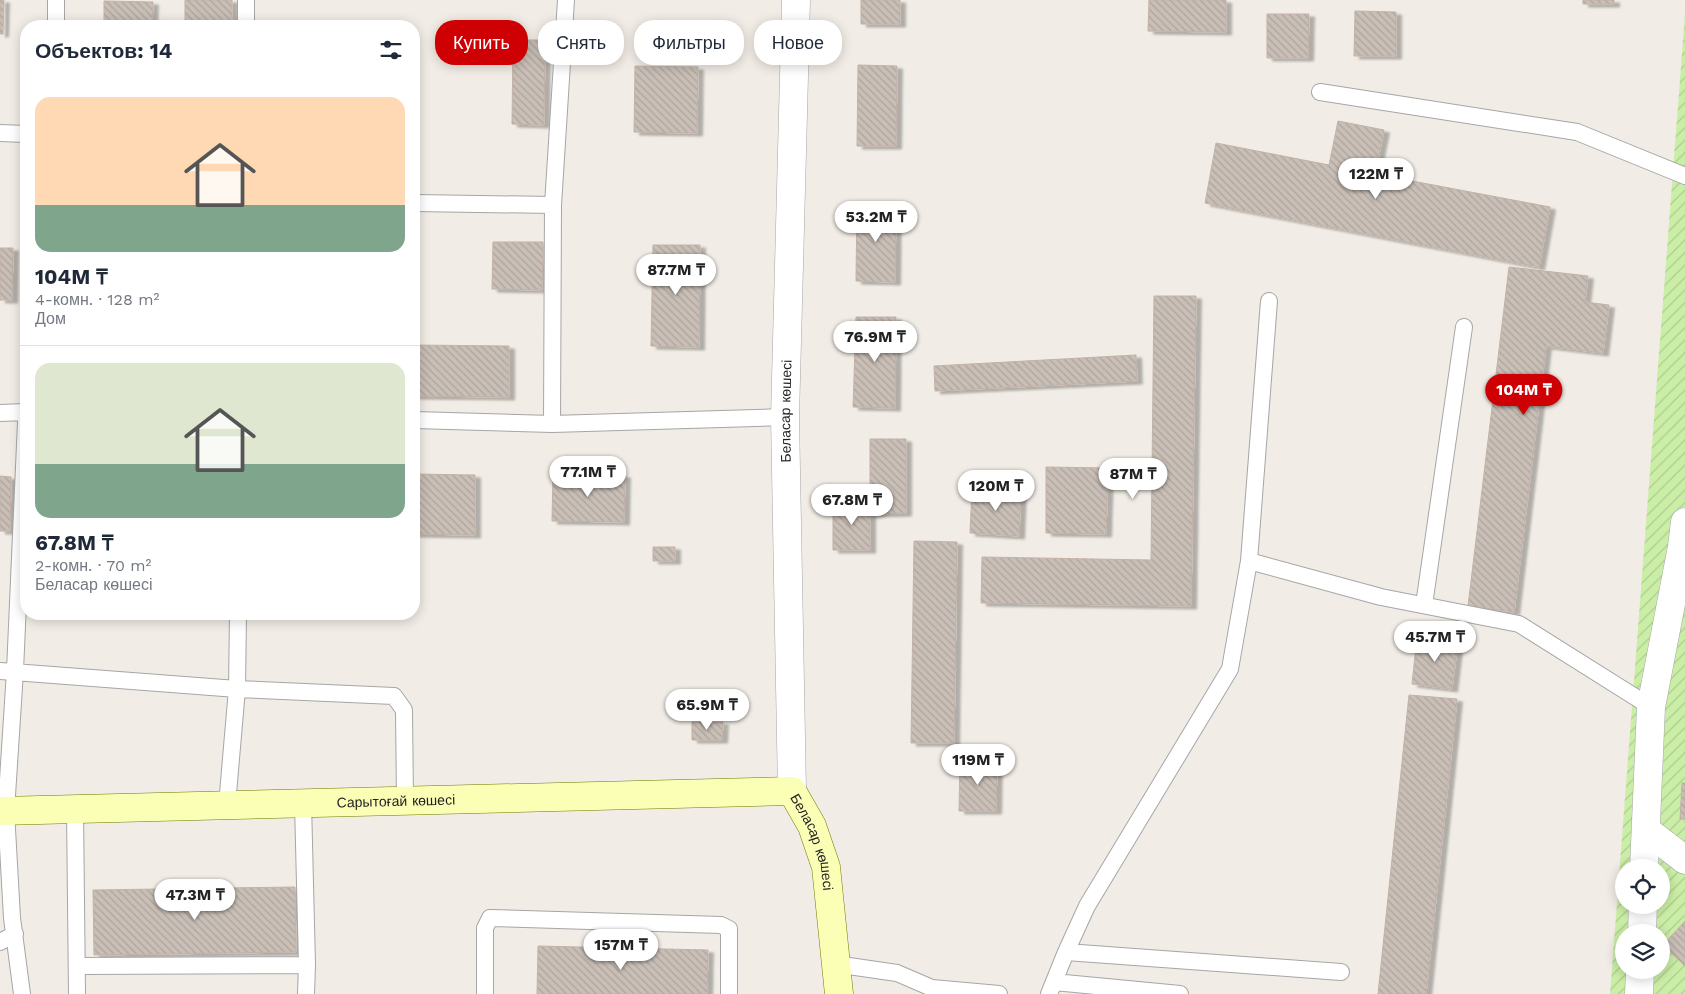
<!DOCTYPE html>
<html lang="ru">
<head>
<meta charset="utf-8">
<style>
	body { margin:0; font-family:"Work Sans",sans-serif; background:#f2f2f3; color:#1f2937; height:100vh; display:flex; flex-direction:column; font-size:19px; white-space:nowrap }
	* { box-sizing:border-box; margin:0 }
	p { font-size:16px; color:#747a83 }
	.icon { flex:none; width:28px; height:28px; fill:none; stroke:currentColor; stroke-width:2; stroke-linecap:round; stroke-linejoin:round }
	.map { position:relative; flex:1; overflow:hidden }
	.sheet { position:absolute; left:20px; top:20px; width:400px; height:600px; display:flex; flex-direction:column; background:#fff; border-radius:20px; box-shadow:0 2px 12px #0003 }
	.sheet>* { flex:none }
	.hud { position:absolute; left:435px; top:20px; width:475px; height:45px; display:flex; gap:10px }
	.controls { position:absolute; left:1615px; top:859px; display:grid; gap:10px }
	.controls a { display:grid; place-items:center; width:55px; height:55px; border-radius:50%; background:#fff; box-shadow:0 2px 12px #0003; font-size:25px }
	.price { position:absolute; translate:-50% -42px; padding:0 11px; border-radius:18px; background:#fff; color:#222; font-size:16px; line-height:32px; filter:drop-shadow(0 1px 2px #0008) }
	.price::after { content:''; position:absolute; left:50%; top:30px; width:15px; height:11px; margin-left:-8px; background:inherit; clip-path:polygon(0 0,100% 0,50% 100%) }
	.price.on { background:#ce0003; color:#fff }
	ul { padding:0; list-style:none }
	li { display:grid; align-content:center; gap:10px; height:265px; padding:0 15px }
	li+li { border-top:1px solid #e0e1e3 }
	li span { display:grid; place-items:center; height:155px; border-radius:15px; color:#555 }
	li>.icon { margin-inline-start:auto }
	span .icon { width:90px; height:90px; fill:#fffc; stroke-width:1 }
	li b { font-size:21px }
	h2 { display:flex; justify-content:space-between; align-items:center; height:60px; padding:0 15px; font-size:21px }
	.pill { padding:0 18px; border-radius:20px; background:#fff; box-shadow:0 2px 12px #0003; font-size:18px; line-height:45px }
	.pill.on { background:#ce0003; color:#fff }
	.map>svg:first-child { display:block }
	.garden { fill:url(#garden-furrows); fill-rule:evenodd }
	.building { fill:url(#building-back-hatch); stroke:#c3b2a6; filter:url(#shadow) }
	.lines { fill:none; stroke-linecap:round; stroke-linejoin:round }
	.lane-casing { stroke:#a6a6a6; stroke-width:18 }
	.street-casing { stroke:#a6a6a6; stroke-width:29 }
	.secondary-casing { stroke:#707c00; stroke-width:29 }
	.lane { stroke:#fff; stroke-width:16 }
	.street { stroke:#fff; stroke-width:28 }
	.secondary { stroke:#fbfeb5; stroke-width:28 }
	.labels { text-anchor:middle; dominant-baseline:central; stroke-width:4; stroke-linejoin:round; paint-order:stroke }
	.street-label { font-size:14px; fill:#1f1f1f; stroke:#fff }
</style>
</head>
<body>
<div class="map">
<svg width="1685" height="994" viewBox="0 0 1685 994">
	<defs>
		<pattern id="garden-furrows" width="10" height="10" patternUnits="userSpaceOnUse" patternTransform="scale(1.25)"><rect width="10" height="10" fill="#cbeea7"/><path d="M-1 1l2-2M0 10L10 0M9 11l2-2" fill="none" stroke="#aecc8f"/></pattern>
		<pattern id="building-back-hatch" width="6" height="6" patternUnits="userSpaceOnUse" patternTransform="scale(1.25)"><rect width="6" height="6" fill="#c9bfb7"/><path d="M-1 5l2 2M0 0l6 6M5-1l2 2" fill="none" stroke="#aca49d"/></pattern>
		<filter id="shadow"><feDropShadow dx="5.5" dy="3" stdDeviation="1" flood-color="#0004"/></filter>
	</defs>
	<rect width="100%" height="100%" fill="#f1ece5"/>
	<path class="garden" d="M1685,14V994H1610ZM1624,868H1661V905H1624ZM1624,932H1661V970H1624Z"/>
	<path class="building" d="M0,0H4L3,34H0Z
		M185,0H232V26H185Z
		M861,0H900V24H861Z
		M1149,0H1226V32L1148,31Z
		M1583,0H1614V4H1583Z
		M104,1L153,2L152,26H104Z
		M1355,11L1396,12V56H1354Z
		M1267,14H1309L1308,58H1267Z
		M513,40H545L544,125L512,124Z
		M858,65L897,66L896,146H857Z
		M635,66L698,67L697,133L634,132Z
		M1338,121L1384,130L1375,174L1550,207L1539,267L1205,203L1216,143L1329,165Z
		M857,205H896L895,282L856,281Z
		M493,242H543L542,290L492,289Z
		M653,245H700L699,347L651,346Z
		M0,248H13L12,300H0Z
		M1509,267L1588,276L1585,302L1609,305L1603,353L1546,346L1514,612L1468,606Z
		M1154,296H1196L1191,606L981,603L982,557L1151,560Z
		M856,317H896L895,408L853,407Z
		M414,345L509,346V397L414,396Z
		M1136,355L1137,381L935,391L934,366Z
		M870,439H906V513L870,514Z
		M1046,467L1108,468L1106,534L1046,533Z
		M414,474L475,475V535L414,534Z
		M553,474L625,475L624,522L552,521Z
		M0,476L11,477L10,531H0Z
		M972,489L1021,491L1019,536L970,533Z
		M833,503H870V550H833Z
		M914,541L957,542L954,743H911Z
		M653,547H675V561H653Z
		M1417,637L1458,641L1452,689L1412,684Z
		M1409,695L1457,699L1426,994H1378Z
		M692,722H723L722,740H692Z
		M960,762H997L996,811H959Z
		M1682,783H1685V819H1680Z
		M295,887L296,952L94,955L93,890Z
		M1685,921V966L1663,945Z
		M538,946L708,950L707,994H537Z"/>
	<g class="lines">
		<g class="lane-casing">
			<path id="lane" d="M246,0V26
				M56,26V0
				M1320,92L1577,132L1685,176
				M0,133L26,134
				M414,203L553,205
				M0,413L26,412
				M414,420L552,424L785,417
				M552,424L553,205L566,0
				M1249,561L1381,597L1519,624L1651,707
				M1424,605L1464,327
				M0,671L237,689L394,696L404,710L405,801
				M303,803L307,965
				M227,805L237,689L238,614
				M75,809L77,994
				M0,942L15,934
				M1066,952L1341,972
				M835,964L897,973L932,988L999,994
				M77,966L307,965L306,994
				M1054,982L1180,994
				M22,994L12,918L6,811L15,671L26,422
				M485,994V928L490,918L721,925L729,929V994
				M1049,994L1066,952L1087,906L1230,669L1249,561L1269,301"/>
		</g>
		<g class="street-casing">
			<g id="street">
				<path id="s1" d="M792,791L785,417L796,0"/>
				<path d="M1646,830L1685,860"/>
				<path d="M1644,868L1651,707L1682,547L1685,522"/>
				<path d="M1642,932L1643,905"/>
				<path d="M1639,994L1640,970"/>
			</g>
		</g>
		<g class="secondary-casing">
			<g id="secondary">
				<path id="s2" d="M0,811L792,791L812,826L826,867L839,994"/>
			</g>
		</g>
		<use href="#lane" class="lane"/>
		<use href="#street" class="street"/>
		<use href="#secondary" class="secondary"/>
	</g>
	<g class="labels">
		<g class="street-label">
			<text stroke="none"><textPath href="#s1" startOffset="380">Беласар көшесі</textPath></text>
			<text stroke="none"><textPath href="#s2" startOffset="396">Сарытоғай көшесі</textPath></text>
			<text stroke="none"><textPath href="#s2" startOffset="848">Беласар көшесі</textPath></text>
		</g>
	</g>
</svg>
<div class="controls">
<a><svg class="icon" aria-label="locate" viewBox="0 0 24 24"><circle cx="12" cy="12" r="6"/><path d="M12 2v4M12 18v4M2 12h4M18 12h4"/></svg></a>
<a><svg class="icon" aria-label="layers" viewBox="0 0 24 24"><path d="M12 4l9 5-9 5-9-5zM3 14l9 5 9-5"/></svg></a>
</div>
<b class="price" style="left:1376px;top:200px">122M ₸</b>
<b class="price" style="left:876px;top:243px">53.2M ₸</b>
<b class="price" style="left:676px;top:296px">87.7M ₸</b>
<b class="price" style="left:875px;top:363px">76.9M ₸</b>
<b class="price on" style="left:1524px;top:416px">104M ₸</b>
<b class="price" style="left:588px;top:498px">77.1M ₸</b>
<b class="price" style="left:1133px;top:500px">87M ₸</b>
<b class="price" style="left:996px;top:512px">120M ₸</b>
<b class="price" style="left:852px;top:526px">67.8M ₸</b>
<b class="price" style="left:1435px;top:663px">45.7M ₸</b>
<b class="price" style="left:707px;top:731px">65.9M ₸</b>
<b class="price" style="left:978px;top:786px">119M ₸</b>
<b class="price" style="left:195px;top:921px">47.3M ₸</b>
<b class="price" style="left:621px;top:971px">157M ₸</b>
<div class="hud">
<a class="pill on">Купить</a>
<a class="pill">Снять</a>
<a class="pill">Фильтры</a>
<a class="pill">Новое</a>
</div>
<section class="sheet">
<h2>Объектов: 14<svg class="icon" aria-label="filters" viewBox="0 0 24 24"><path d="M4 7h16M4 17h16"/><circle cx="9" cy="7" r="2"/><circle cx="15" cy="17" r="2"/></svg></h2>
<ul>
<li><span style="background:linear-gradient(#ffd9b3 70%,#7fa58c 0)"><svg class="icon" aria-label="home" viewBox="0 0 24 24"><path d="M3 11l9-7 9 7M6 9v11h12V9"/></svg></span><div><b>104M ₸</b><p>4-комн. · 128 m²</p><p>Дом</p></div></li>
<li><span style="background:linear-gradient(#dfe7d0 65%,#7fa58c 0)"><svg class="icon" aria-label="home" viewBox="0 0 24 24"><path d="M3 11l9-7 9 7M6 9v11h12V9"/></svg></span><div><b>67.8M ₸</b><p>2-комн. · 70 m²</p><p>Беласар көшесі</p></div></li>
</ul>
</section>
</div>
</body>
</html>
